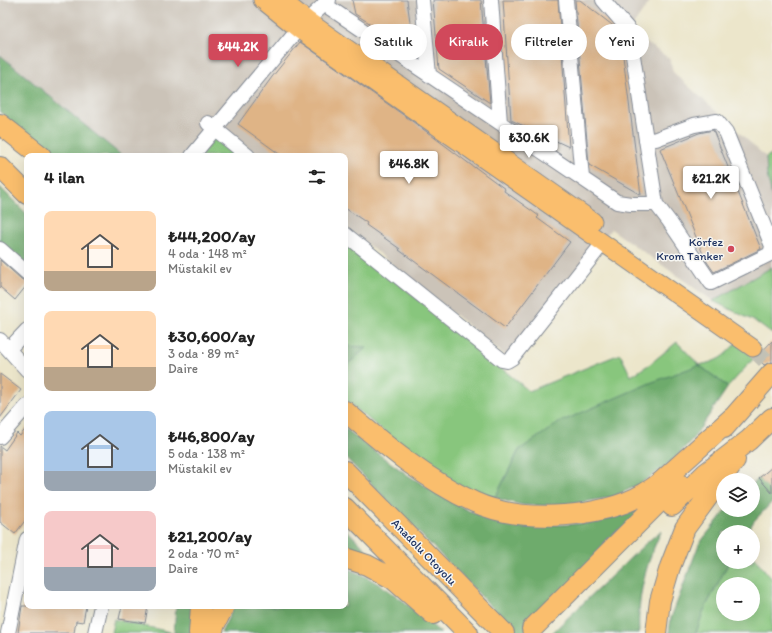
<!DOCTYPE html>
<html lang="tr">
<head>
<meta charset="utf-8">
<style>
	body { margin:0; font-family:Itim,sans-serif; background:#f6f6f6; color:#222; height:100vh; display:flex; flex-direction:column; font-size:15px; white-space:nowrap }
	* { box-sizing:border-box; margin:0 }
	p { font-size:13px; color:#767676 }
	.icon { flex:none; width:22px; height:22px; fill:none; stroke:currentColor; stroke-width:2; stroke-linecap:round; stroke-linejoin:round }
	.map { position:relative; flex:1; overflow:hidden }
	.drawer { position:absolute; left:24px; top:153px; width:324px; height:456px; display:flex; flex-direction:column; background:#fff; border-radius:8px; box-shadow:0 4px 16px #0002 }
	.drawer>* { flex:none }
	.guide { position:absolute; left:360px; top:24px; width:352px; height:36px; display:flex; gap:8px }
	.tools { position:absolute; left:716px; top:473px; display:grid; gap:8px }
	.tools a { display:grid; place-items:center; width:44px; height:44px; border-radius:50%; background:#fff; box-shadow:0 4px 16px #0002; font-size:20px }
	.price { position:absolute; translate:-50% -34px; padding:0 9px; border-radius:4px; background:#fff; color:#222; font-size:13px; line-height:26px; filter:drop-shadow(0 1px 2px #0008) }
	.price::after { content:''; position:absolute; left:50%; top:24px; width:12px; height:9px; margin-left:-6px; background:inherit; clip-path:polygon(0 0,100% 0,50% 100%) }
	.price.active { background:#d1495b; color:#fff }
	ul { padding:0; list-style:none }
	li { display:flex; align-items:center; gap:12px; height:100px; padding:0 20px }
	li span { display:grid; place-items:center; flex:none; width:112px; height:80px; border-radius:8px; color:#555 }
	li>.icon { margin-inline-start:auto }
	span .icon { width:48px; height:48px; fill:#fffc; stroke-width:1 }
	li b { font-size:17px }
	h2 { display:flex; justify-content:space-between; align-items:center; height:48px; padding:0 20px; font-size:17px }
	.pill { padding:0 14px; border-radius:18px; background:#fff; box-shadow:0 4px 16px #0002; font-size:14px; line-height:36px }
	.pill.active { background:#d1495b; color:#fff }
	.map>svg:first-child { display:block }
	.industrial { fill:#cbc3b8 }
	.green { fill:#88c67d; stroke:#527a6e; fill-rule:evenodd }
	.forest { fill:#6eab6c; stroke:#446d65 }
	.building { fill:#dfb486 }
	.lines { fill:none; stroke-linecap:round; stroke-linejoin:round }
	.major-tunnel { stroke:#c2c1b5; stroke-width:17; stroke-dasharray:17 8; stroke-linecap:butt }
	.minor-casing { stroke:#848a94; stroke-width:16 }
	.major-casing { stroke:#848a94; stroke-width:19 }
	.highway-casing { stroke:#848a94; stroke-width:22 }
	.minor { stroke:#fff; stroke-width:14 }
	.major { stroke:#fabe6d; stroke-width:17 }
	.highway { stroke:#fabe6d; stroke-width:20 }
	.poi-dot { fill:#d1495b; stroke:#f6f6f2; stroke-width:1.5 }
	.labels { text-anchor:middle; dominant-baseline:central; stroke-width:3; stroke-linejoin:round; paint-order:stroke }
	.poi-label { font-size:12px; fill:#1b2f5e; stroke:#f6f6f2; text-anchor:end }
	.street-label { font-size:12px; fill:#1b2f5e; stroke:#f6f6f2 }
</style>
</head>
<body>
<div class="map">
<svg width="772" height="633" viewBox="0 0 772 633">
	<rect width="100%" height="100%" fill="#f6f6f2"/>
	<filter id="ink" filterUnits="userSpaceOnUse"><feTurbulence type="fractalNoise" baseFrequency=".025" numOctaves="2"/><feDisplacementMap in="SourceGraphic" scale="8" xChannelSelector="R" yChannelSelector="G"/><feConvolveMatrix kernelMatrix="1 2 1 2 8 2 1 2 1" color-interpolation-filters="sRGB"/></filter>
	<filter id="wash" filterUnits="userSpaceOnUse"><feTurbulence type="fractalNoise" baseFrequency=".012" numOctaves="4" result="noise"/><feDisplacementMap in="SourceGraphic" scale="16" xChannelSelector="R" yChannelSelector="G"/><feGaussianBlur stdDeviation="0.9" result="paint"/><feColorMatrix in="noise" values="0 0 0 0 0 0 0 0 0 0 0 0 0 0 0 0 0 1.4 0 .05"/><feComposite in="paint" operator="in"/></filter>
	<g filter="url(#wash)">
		<rect width="100%" height="100%" fill="#ece6cb"/>
		<path class="industrial" d="M0,0H651L629,31L670,59L673,72L766,157L767,175L772,197V268L713,301L611,229L507,357L345,226V156H258L223,128L200,156H122L0,55Z"/>
		<path class="green" d="M217,135L242,156H200Z
			M772,154V197L767,175L766,157Z
			M345,239L529,391L620,354L631,376L650,364L677,342L699,365C718,361 723,358 736,343L754,358L728,387L699,365L519,450L496,496C467,506 369,419 345,399V367L366,348L345,346Z
			M772,267V334L756,322L713,301Z
			M753,556L772,579V633H696L703,612L729,562H753ZM723,584H753V614H723Z
			M114,619L174,633H111Z"/>
		<path class="forest" d="M0,55L122,156H51L0,112Z
			M0,187L27,214V265L0,241Z
			M345,346L367,347L345,367Z
			M699,365L728,387L695,436L679,454L662,469L638,485L613,497L559,506L522,505L491,497L496,496L519,450L560,422L650,383Z
			M345,428L362,442L409,476L442,496L469,511L500,519L561,525L588,523L623,515L647,506L534,633H517L345,457Z
			M759,478L772,492V502L754,521L747,532H723V562H729L703,612L696,633H669L671,618L699,544L726,510H753V484Z
			M345,528L381,565L345,552Z
			M662,530C646,562 637,597 639,633H552L646,543Z
			M345,568C383,581 411,607 441,633H221L234,606H345Z
			M176,606H195L192,633H174Z"/>
		<g id="blocks">
			<path class="building" d="M352,0H407L414,51L355,14Z
				M433,0H481L490,103L439,69Z
				M503,0H558L569,147L511,120Z
				M575,0H580L616,28L620,33L641,195L589,165Z
				M300,42L419,126L475,168V167L505,189L504,191L539,216L537,218L570,242L505,328L399,250L400,249L366,225L367,223L345,208V156H282L238,124L272,77Z
				M713,130L761,249L714,272L705,259L660,149L699,133Z
				M0,260L21,279L27,282V285L15,300L0,287Z
				M772,341V362L764,365L757,357Z
				M0,374L21,390L0,418Z
				M27,427V518L15,534L0,522V446L5,450L17,433L20,436Z
				M772,467V493L759,478Z
				M22,606H86L83,622L76,621L74,633H18Z
				M122,606H148L145,623L119,619Z"/>
		</g>
	</g>
	<g filter="url(#ink)">
		<use href="#blocks" fill-opacity="0" stroke="#848a94" stroke-width="1"/>
		<g class="lines">
			<path class="major-tunnel" d="M753,348L772,367"/>
			<g class="minor-casing">
				<path id="minor" d="M422,0L429,75
					M491,0L500,123
					M566,0L582,178
					M603,0L629,30L656,204L669,221L711,283L770,254L772,247
					M324,4L617,202L631,204H656
					M208,123L248,156
					M646,141L656,139L694,125L717,121L726,132L772,246
					M192,156L298,29L329,0
					M345,234L502,360L507,361L512,358L603,243
					M0,249L27,273
					M0,340L27,370
					M9,349L27,330
					M0,437L27,406
					M8,633L27,539
					M95,633L101,606"/>
			</g>
			<g class="major-casing">
				<path id="major" d="M262,0L298,29L753,348
					M282,0L307,20L593,221"/>
			</g>
			<g class="highway-casing">
				<path id="highway" d="M0,124L41,156
					M0,167L27,194
					M345,411C385,445 426,480 474,502C507,517 548,518 584,513C614,508 638,501 662,481L732,418
					M724,428L772,373
					M345,471L504,633
					M672,506L706,473L749,440L772,418
					M345,508L468,633
					M345,558L367,565L393,579L433,614
					M532,629L678,483
					M199,633L201,606
					M212,633L215,624L224,606
					M656,633L660,601L670,567L685,528L735,460"/>
			</g>
			<use href="#minor" class="minor"/>
			<use href="#major" class="major"/>
			<use href="#highway" class="highway"/>
		</g>
	</g>
	<circle class="poi-dot" cx="731" cy="249" r="4"/>
	<g class="labels">
		<g class="poi-label">
			<text x="723" y="242">Körfez<tspan x="723" dy="14">Krom Tanker</tspan></text>
		</g>
		<g class="street-label">
			<text transform="translate(424 552) rotate(46)">Anadolu Otoyolu</text>
		</g>
	</g>
</svg>
<div class="tools">
<a><svg class="icon" aria-label="layers" viewBox="0 0 24 24"><path d="M12 4l9 5-9 5-9-5zM3 14l9 5 9-5"/></svg></a>
<a>+</a>
<a>−</a>
</div>
<b class="price active" style="left:238px;top:68px">₺44.2K</b>
<b class="price" style="left:529px;top:159px">₺30.6K</b>
<b class="price" style="left:409px;top:185px">₺46.8K</b>
<b class="price" style="left:711px;top:200px">₺21.2K</b>
<div class="guide">
<a class="pill">Satılık</a>
<a class="pill active">Kiralık</a>
<a class="pill">Filtreler</a>
<a class="pill">Yeni</a>
</div>
<section class="drawer">
<h2>4 ilan<svg class="icon" aria-label="filters" viewBox="0 0 24 24"><path d="M4 7h16M4 17h16"/><circle cx="9" cy="7" r="2"/><circle cx="15" cy="17" r="2"/></svg></h2>
<ul>
<li><span style="background:linear-gradient(#ffd9b3 75%,#b9a48a 0)"><svg class="icon" aria-label="home" viewBox="0 0 24 24"><path d="M3 11l9-7 9 7M6 9v11h12V9"/></svg></span><div><b>₺44,200/ay</b><p>4 oda · 148 m²</p><p>Müstakil ev</p></div></li>
<li><span style="background:linear-gradient(#ffd9b3 70%,#b9a48a 0)"><svg class="icon" aria-label="home" viewBox="0 0 24 24"><path d="M3 11l9-7 9 7M6 9v11h12V9"/></svg></span><div><b>₺30,600/ay</b><p>3 oda · 89 m²</p><p>Daire</p></div></li>
<li><span style="background:linear-gradient(#a9c7e8 75%,#9aa5b1 0)"><svg class="icon" aria-label="home" viewBox="0 0 24 24"><path d="M3 11l9-7 9 7M6 9v11h12V9"/></svg></span><div><b>₺46,800/ay</b><p>5 oda · 138 m²</p><p>Müstakil ev</p></div></li>
<li><span style="background:linear-gradient(#f6c9c9 70%,#9aa5b1 0)"><svg class="icon" aria-label="home" viewBox="0 0 24 24"><path d="M3 11l9-7 9 7M6 9v11h12V9"/></svg></span><div><b>₺21,200/ay</b><p>2 oda · 70 m²</p><p>Daire</p></div></li>
</ul>
</section>
</div>
</body>
</html>
